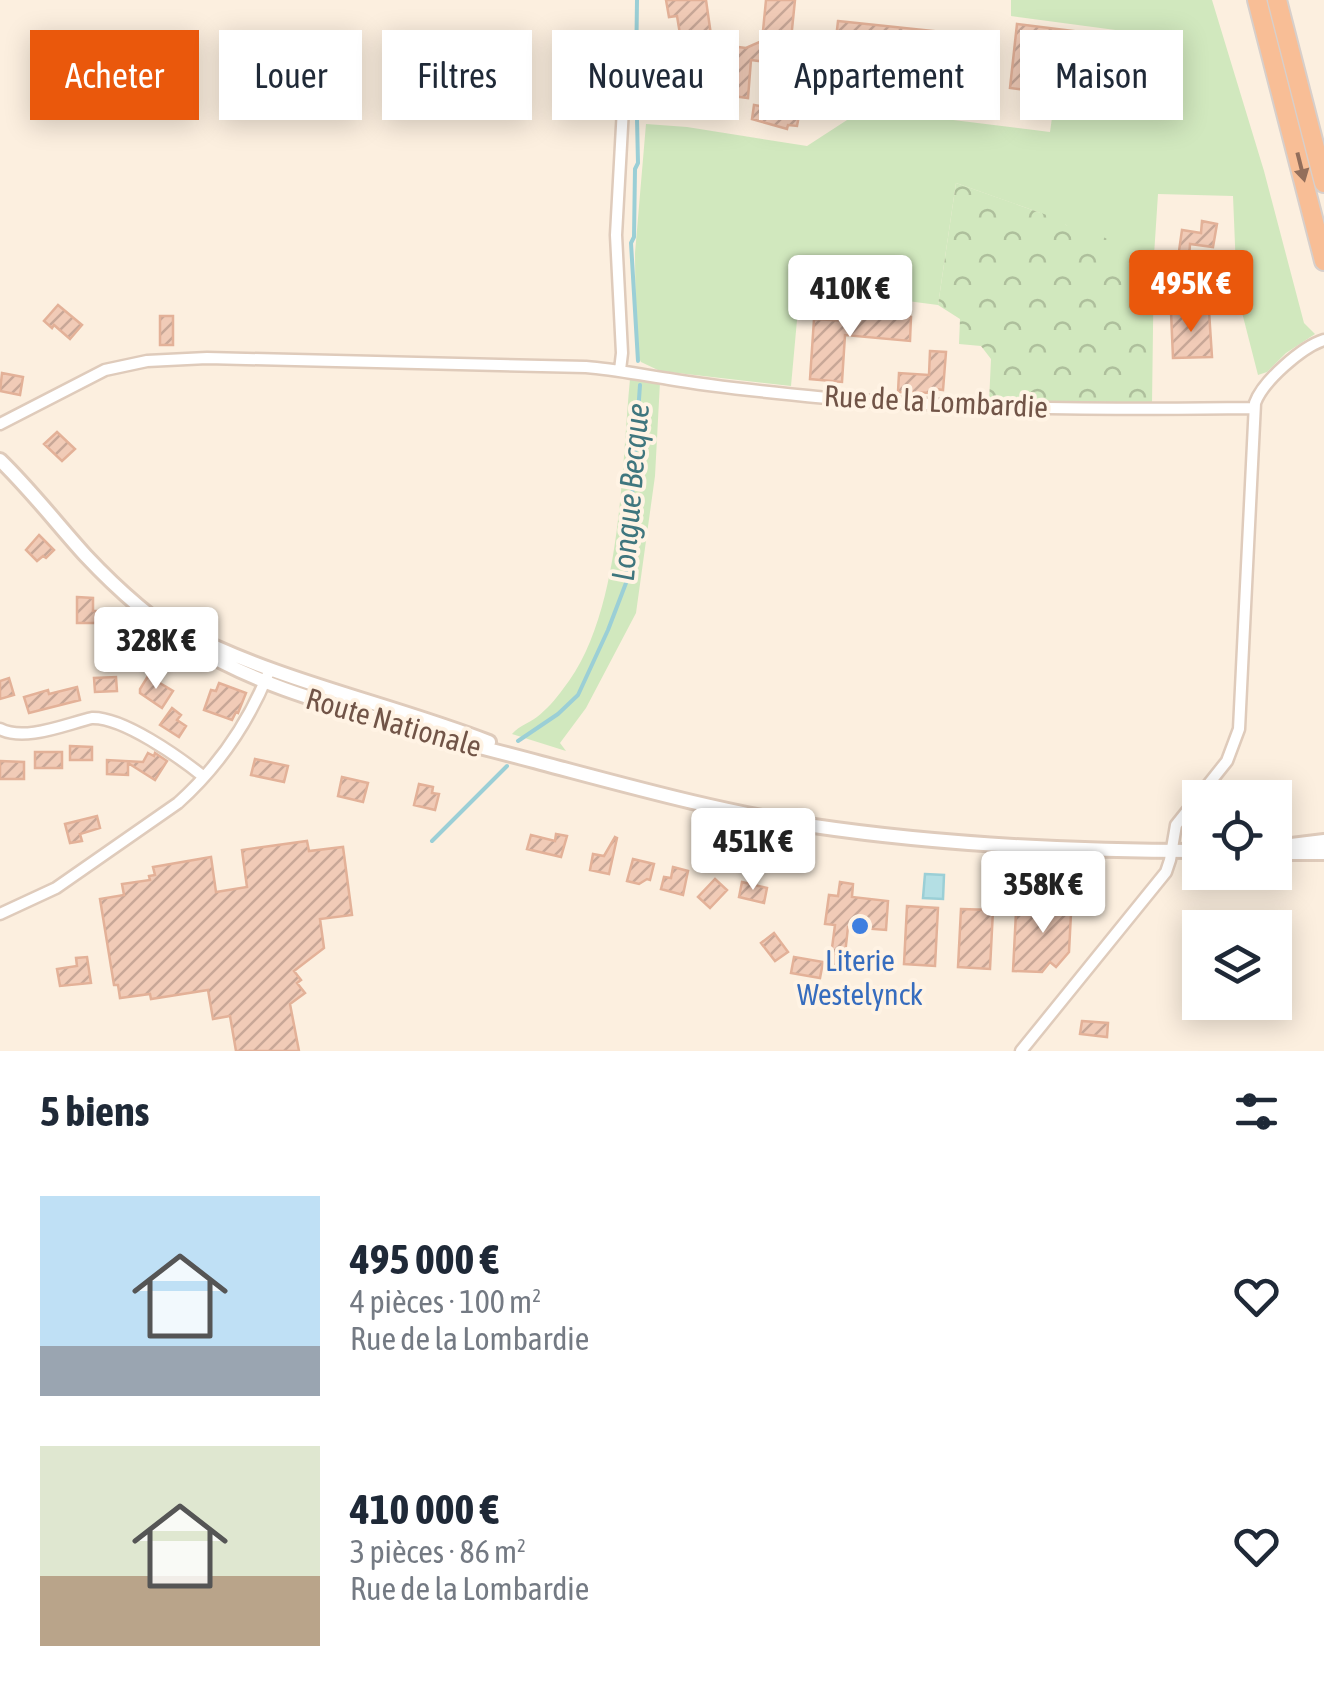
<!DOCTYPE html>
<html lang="fr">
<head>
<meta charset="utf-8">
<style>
	body { margin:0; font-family:"Asap Condensed",sans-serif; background:#f6f6f7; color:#1f2937; height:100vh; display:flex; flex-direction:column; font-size:38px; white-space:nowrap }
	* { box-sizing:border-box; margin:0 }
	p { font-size:32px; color:#747a83 }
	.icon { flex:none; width:55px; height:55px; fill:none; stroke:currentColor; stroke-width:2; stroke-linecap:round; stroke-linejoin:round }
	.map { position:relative; height:1051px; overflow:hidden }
	.details { display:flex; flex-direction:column; background:#fff; flex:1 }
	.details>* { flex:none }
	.hud { position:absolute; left:30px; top:30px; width:1265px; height:90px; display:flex; gap:20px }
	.controls { position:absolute; left:1182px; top:780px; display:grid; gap:20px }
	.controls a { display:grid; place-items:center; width:110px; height:110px; border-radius:0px; background:#fff; box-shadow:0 5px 25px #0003; font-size:50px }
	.price { position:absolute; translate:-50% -85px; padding:0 22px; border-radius:10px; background:#fff; color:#222; font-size:32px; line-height:65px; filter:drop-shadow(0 2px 5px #0008) }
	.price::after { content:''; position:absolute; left:50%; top:60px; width:30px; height:22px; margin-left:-15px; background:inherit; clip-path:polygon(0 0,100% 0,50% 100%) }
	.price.active { background:#ea580c; color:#fff }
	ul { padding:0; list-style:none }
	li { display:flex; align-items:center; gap:30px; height:250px; padding:0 40px }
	li span { display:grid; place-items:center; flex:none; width:280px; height:200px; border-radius:0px; color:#555 }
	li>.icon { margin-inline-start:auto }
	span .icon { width:120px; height:120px; fill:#fffc; stroke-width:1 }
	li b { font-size:42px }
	h2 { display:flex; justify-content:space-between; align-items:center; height:120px; padding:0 40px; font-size:42px }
	.tag { padding:0 35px; border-radius:0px; background:#fff; box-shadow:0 5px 25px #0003; font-size:35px; line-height:90px }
	.tag.active { background:#ea580c; color:#fff }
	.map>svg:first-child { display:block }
	.grass { fill:#d1e8be }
	.forest { fill:url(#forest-crowns) }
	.water { fill:#b4dfe4; stroke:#9bcfd6; stroke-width:2.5 }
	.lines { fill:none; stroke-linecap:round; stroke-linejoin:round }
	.stream { stroke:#9bcfd6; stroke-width:4 }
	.building { fill:url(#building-hatch); stroke:#e3b198; stroke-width:2.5 }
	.minor-casing { stroke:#dfcbbb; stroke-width:15 }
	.tertiary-casing { stroke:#dfcbbb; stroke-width:18 }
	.trunk-casing { stroke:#d7cfcb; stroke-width:22 }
	.minor { stroke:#fff; stroke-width:10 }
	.tertiary { stroke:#fff; stroke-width:12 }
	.trunk { stroke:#f8be96; stroke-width:18 }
	.oneway { fill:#936e5b }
	.shop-dot { fill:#3f7fe0; stroke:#fff3e4; stroke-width:4 }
	.labels { text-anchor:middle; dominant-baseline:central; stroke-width:8; stroke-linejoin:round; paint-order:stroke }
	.street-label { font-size:30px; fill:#715447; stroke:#fff3e4 }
	.shop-label { font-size:30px; fill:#366cbe; stroke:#fff3e4 }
	.water-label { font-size:32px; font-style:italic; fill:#3f767e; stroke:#fff3e4 }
</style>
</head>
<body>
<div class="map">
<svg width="1324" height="1051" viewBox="0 0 1324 1051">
	<defs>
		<pattern id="forest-crowns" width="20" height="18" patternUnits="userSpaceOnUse" patternTransform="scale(2.5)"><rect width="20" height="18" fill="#d1e8be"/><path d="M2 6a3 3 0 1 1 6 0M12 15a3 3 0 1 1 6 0" fill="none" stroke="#aebf9c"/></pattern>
		<pattern id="building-hatch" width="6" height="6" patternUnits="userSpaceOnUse" patternTransform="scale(2.5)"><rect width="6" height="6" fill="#f1cbb7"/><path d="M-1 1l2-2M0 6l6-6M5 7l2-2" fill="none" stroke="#c8a797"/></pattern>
	</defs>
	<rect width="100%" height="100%" fill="#fcefdf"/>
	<path class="grass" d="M1011,0H1212L1264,171L1304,323L1315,334L1286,353L1267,372L1258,375L1237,293L1233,196L1158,194L1152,286L1066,225L1038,212L956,183L938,305L800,287L791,386L660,371L641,362L636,353L635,253L646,124L687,127L807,146L864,109L1050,132L1054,103L1173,114L1183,39L1011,16Z
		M630,379L660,382L655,476L636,613L586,708L560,743L566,751L512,734C520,725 528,724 537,717C546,710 556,699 563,689C622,616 621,471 630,379Z"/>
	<path class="forest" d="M956,183L1061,220L1066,225L1154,254L1152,404L989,402L991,359L981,346L959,344L960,319L938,305Z"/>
	<path class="water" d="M925,874L944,875L943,899L923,898Z"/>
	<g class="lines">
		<path class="stream" d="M637,0L636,75L638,163L635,169L634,237L631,243L638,361
			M518,741L558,714L578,695L608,630L626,583L640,385
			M432,841L507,766"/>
	</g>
	<path class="building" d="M666,0H706L711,35L681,40L677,16L669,17Z
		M766,0H795L790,49L811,52L806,111L800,110L797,126L788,125L787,129L752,119L754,105L790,111L794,66L751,60L748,98L716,94L722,45L746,48L762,41Z
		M838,21L991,37L980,113L829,99Z
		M1017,24L1170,43L1163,107L1010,88Z
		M597,52L609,66L592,81L600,90L589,99L581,89L584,86L573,73Z
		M1202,221L1217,224L1213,247L1190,244L1189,259L1178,258L1182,230L1201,233Z
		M58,305L82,325L70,339L54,325L52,328L44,321Z
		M1209,311L1212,357L1173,358L1171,312Z
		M847,312L911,317L910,341L845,335L842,382L810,379L814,319L846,321Z
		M160,316H173V345H160Z
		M930,351L946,352L943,390L936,389V393L898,392L899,373L929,375Z
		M2,373L23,377L20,395L0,391Z
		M57,432L75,449L62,461L44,444Z
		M39,535L54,550L46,558L43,556L37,561L26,550Z
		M77,597L93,598V611H102L139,645L131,654L103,629L108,623H77Z
		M148,676L173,691L162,708L140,693V689Z
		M116,677L117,691L95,692L94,678Z
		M9,678L14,695L0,699V681Z
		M219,683L246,693L238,713L236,712L232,720L204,710L211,690L216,691Z
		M77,687L80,700L29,713L24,697L48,690L49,694Z
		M172,708L181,715L177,720L186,726L179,737L160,725Z
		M70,746L92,747V760H70Z
		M35,752H62V768H35Z
		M148,753L154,756L155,753L167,761L155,780L128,763V775L107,774V760L143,762Z
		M255,759L288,766L284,782L251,775Z
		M0,761L24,762V779H0Z
		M342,777L368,783L363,802L338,796Z
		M419,784L433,787L432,793L439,794L435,810L414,805Z
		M97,816L100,828L80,834L82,841L70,843L65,824Z
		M556,834L567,836L561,857L527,849L531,835L555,841Z
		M615,837L617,838L609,874L590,870L593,854L604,856Z
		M307,841L309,851L343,847L352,915L320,919L324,948L294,971L301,980L297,983L305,993L290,1004L299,1051H236L230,1016L213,1019L208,990L151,999L150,994L120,998L118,985H114L100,899L124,895L122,884L150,880L149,876L155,875L153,867L211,857L216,892L247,887L242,850Z
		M633,859L654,864L650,880L647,879L639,884L627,881Z
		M673,867L688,871L683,895L661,889L664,877L671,878Z
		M715,879L727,890L710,908L698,897Z
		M742,882L767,888L764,903L739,897Z
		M840,882L853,884L852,897L888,901L886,930L848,927L843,972L829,971L835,925L825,924L829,895L838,896Z
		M1053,893L1072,894L1069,952L1056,967L1050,962L1042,972L1013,971L1016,912L1052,914Z
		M907,906L938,908L935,966L904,964Z
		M961,909L993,910L990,969L958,967Z
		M774,933L788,952L775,961L761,943Z
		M87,957L91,983L60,986L57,969L77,966L76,958Z
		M794,957L823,962L820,978L791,973Z
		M1082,1021L1108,1023L1107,1037L1080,1034Z"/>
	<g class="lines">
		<g class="minor-casing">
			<path id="minor" d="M620,370L622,353L616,235L625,72
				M0,424L105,370L147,361L207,358L586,367C614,369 641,375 669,379C721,388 775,393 828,398C969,409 1112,410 1254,408
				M0,729C25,742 66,724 92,718C123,717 179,757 204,777
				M0,914L56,888L178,803C217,768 248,723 268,674
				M1021,1051L1166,872L1170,860L1176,825L1227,761L1239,729L1255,403C1263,381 1302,347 1324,340"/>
		</g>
		<g class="tertiary-casing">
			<path id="tertiary" d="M0,460C31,490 57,524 86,556C117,589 152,620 190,644C263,690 349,709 431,734C467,744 504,753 541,763C632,787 721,812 814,826C942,845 1071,851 1200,851
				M184,632C281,682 388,703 489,742
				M1275,847L1324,841
				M1282,853H1324"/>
		</g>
		<g class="trunk-casing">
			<path id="trunk" d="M1257,0L1324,261
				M1277,0L1324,183"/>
		</g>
		<use href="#minor" class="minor"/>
		<use href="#tertiary" class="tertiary"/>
		<use href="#trunk" class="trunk"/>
	</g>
	<defs><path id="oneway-solid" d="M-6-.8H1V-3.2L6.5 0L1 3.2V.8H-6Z" transform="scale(2.5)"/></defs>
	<use class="oneway" href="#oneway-solid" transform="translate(1301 167) rotate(76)"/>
	<circle class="shop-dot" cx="860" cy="926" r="10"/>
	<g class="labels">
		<g class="street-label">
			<text transform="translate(936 401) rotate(3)">Rue de la Lombardie</text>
			<text transform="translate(394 722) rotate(16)">Route Nationale</text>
		</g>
		<g class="shop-label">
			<text x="860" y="960">Literie<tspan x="860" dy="34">Westelynck</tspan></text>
		</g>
		<g class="water-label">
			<text transform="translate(630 492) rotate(-85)">Longue Becque</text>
		</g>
	</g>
</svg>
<div class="controls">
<a><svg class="icon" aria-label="locate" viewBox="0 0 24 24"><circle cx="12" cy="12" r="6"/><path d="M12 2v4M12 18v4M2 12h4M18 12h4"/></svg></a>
<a><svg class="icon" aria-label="layers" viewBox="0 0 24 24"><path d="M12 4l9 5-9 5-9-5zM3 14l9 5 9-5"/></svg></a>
</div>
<b class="price active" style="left:1191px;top:335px">495K €</b>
<b class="price" style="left:850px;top:340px">410K €</b>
<b class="price" style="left:156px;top:692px">328K €</b>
<b class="price" style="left:753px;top:893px">451K €</b>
<b class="price" style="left:1043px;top:936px">358K €</b>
<div class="hud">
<a class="tag active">Acheter</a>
<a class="tag">Louer</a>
<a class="tag">Filtres</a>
<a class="tag">Nouveau</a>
<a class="tag">Appartement</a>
<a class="tag">Maison</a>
</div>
</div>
<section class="details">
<h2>5 biens<svg class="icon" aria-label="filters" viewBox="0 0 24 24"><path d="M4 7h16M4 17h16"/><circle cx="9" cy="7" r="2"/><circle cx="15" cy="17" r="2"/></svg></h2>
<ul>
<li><span style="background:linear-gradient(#bfe0f5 75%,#9aa5b1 0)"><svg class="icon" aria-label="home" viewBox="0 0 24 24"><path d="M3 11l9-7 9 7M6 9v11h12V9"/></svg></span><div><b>495 000 €</b><p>4 pièces · 100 m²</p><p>Rue de la Lombardie</p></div><svg class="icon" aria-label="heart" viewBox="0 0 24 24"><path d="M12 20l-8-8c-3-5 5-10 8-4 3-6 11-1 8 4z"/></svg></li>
<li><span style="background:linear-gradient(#dfe7d0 65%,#b9a48a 0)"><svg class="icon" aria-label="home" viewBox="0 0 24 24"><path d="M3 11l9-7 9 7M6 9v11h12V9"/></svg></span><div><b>410 000 €</b><p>3 pièces · 86 m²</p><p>Rue de la Lombardie</p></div><svg class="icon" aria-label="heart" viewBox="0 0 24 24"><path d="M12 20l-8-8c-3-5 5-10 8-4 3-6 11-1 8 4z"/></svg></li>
</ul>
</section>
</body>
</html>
